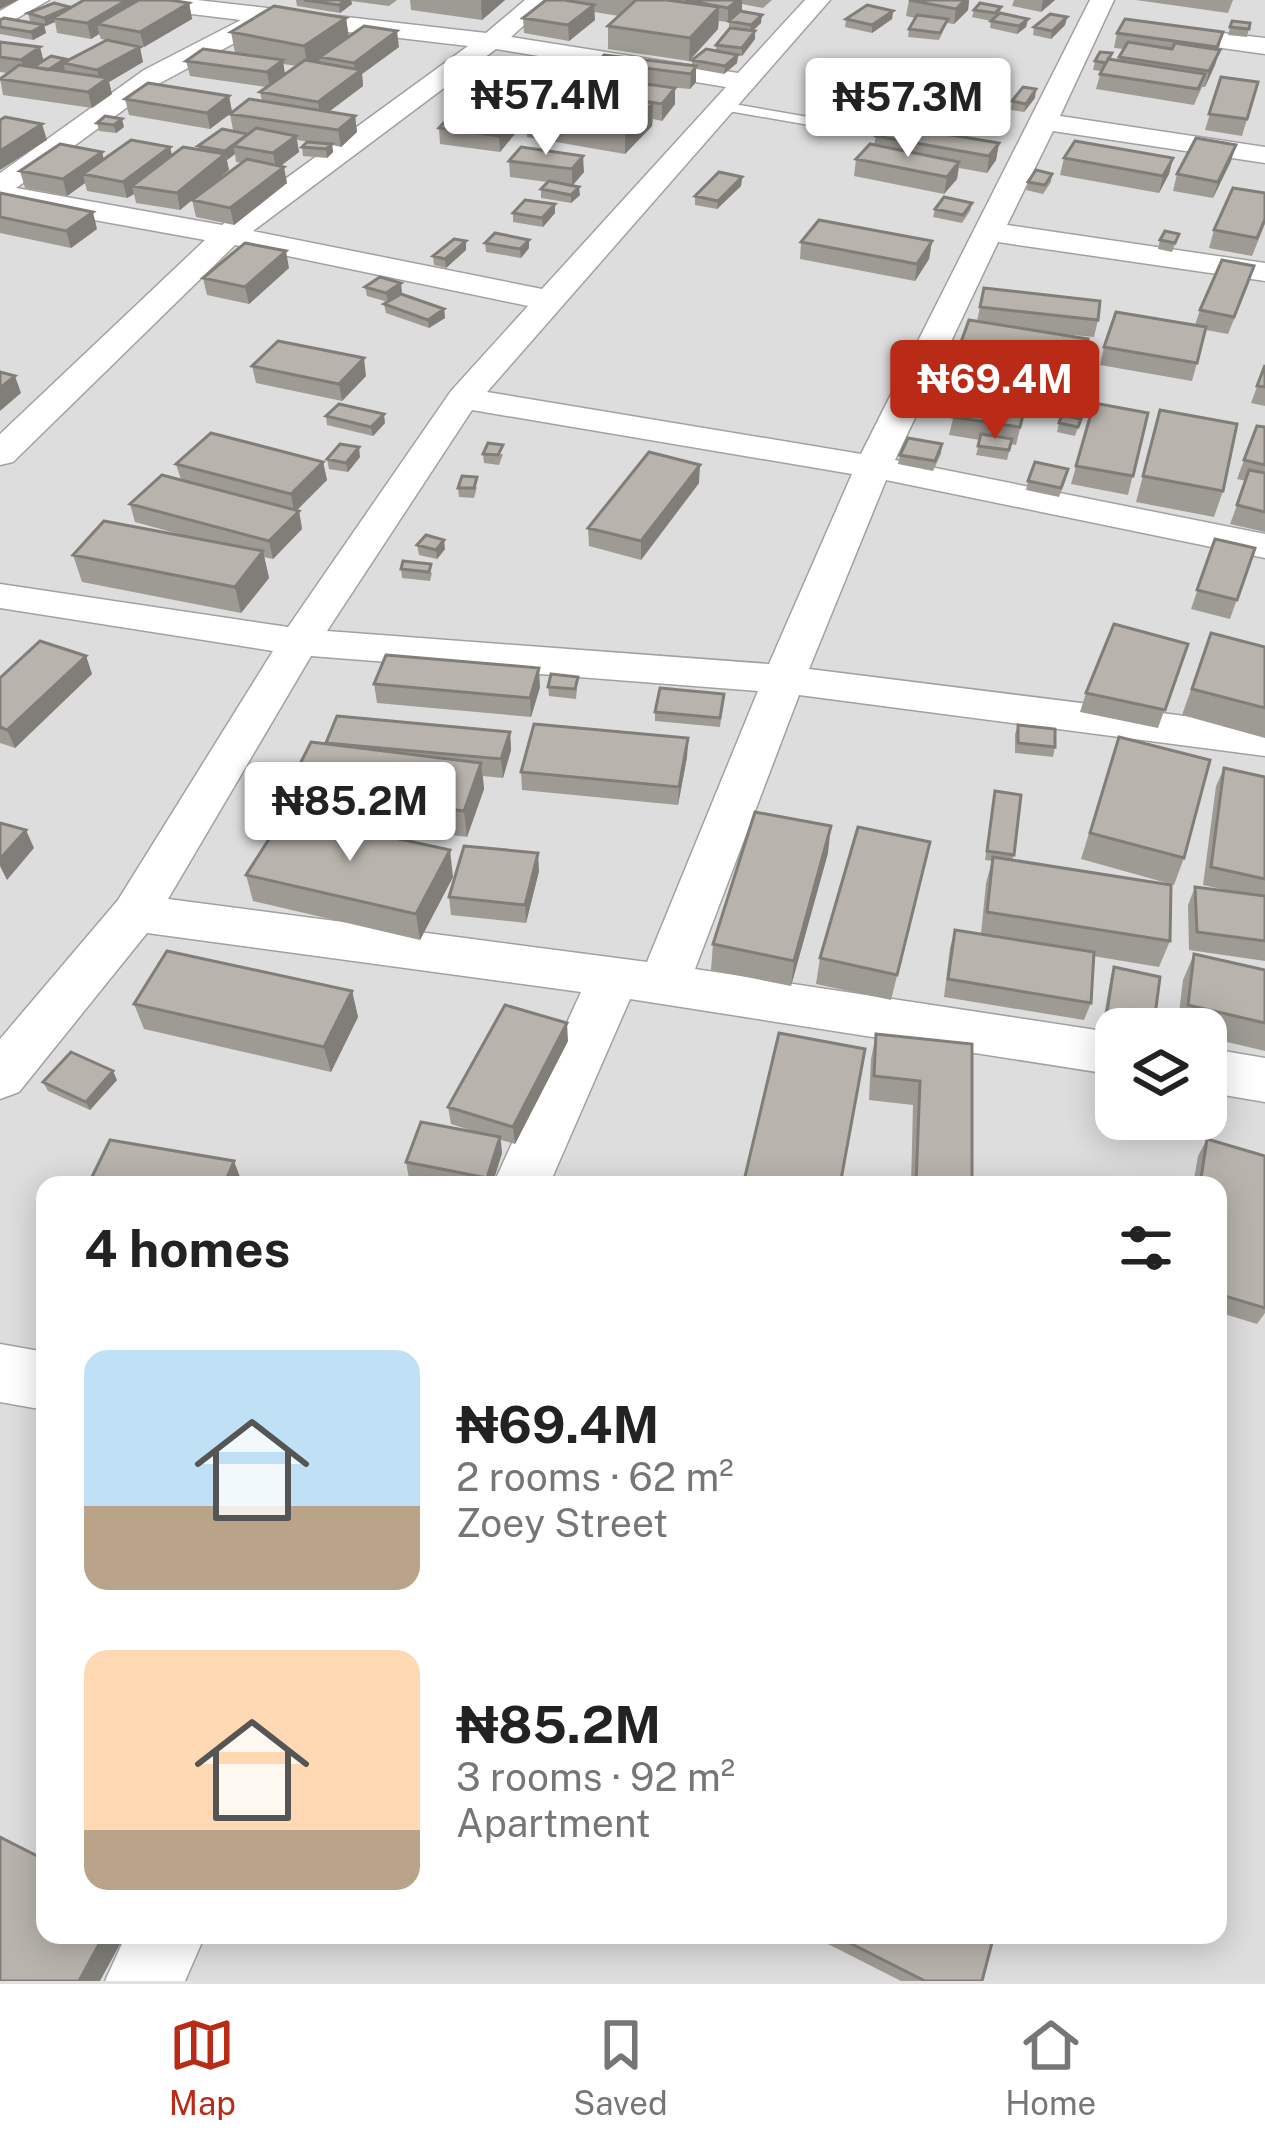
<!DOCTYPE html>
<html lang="en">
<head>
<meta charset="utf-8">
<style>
	body { margin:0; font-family:"Public Sans",sans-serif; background:#f6f6f6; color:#222; height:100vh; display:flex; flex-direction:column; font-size:45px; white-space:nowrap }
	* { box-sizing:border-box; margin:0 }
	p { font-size:39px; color:#767676 }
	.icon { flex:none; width:66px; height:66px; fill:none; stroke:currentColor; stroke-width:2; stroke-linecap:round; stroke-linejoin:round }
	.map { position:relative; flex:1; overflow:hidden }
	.drawer { position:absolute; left:36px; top:1176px; width:1191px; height:768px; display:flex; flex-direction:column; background:#fff; border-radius:24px; box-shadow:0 6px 30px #0003 }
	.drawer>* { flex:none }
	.fabs { position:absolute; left:1095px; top:1008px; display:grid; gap:24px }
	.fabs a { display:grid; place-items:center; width:132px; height:132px; border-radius:24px; background:#fff; box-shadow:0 6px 30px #0003; font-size:60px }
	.price { position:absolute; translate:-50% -102px; padding:0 27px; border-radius:12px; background:#fff; color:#222; font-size:39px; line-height:78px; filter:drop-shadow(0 3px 6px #0008) }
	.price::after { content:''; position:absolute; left:50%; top:72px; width:36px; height:27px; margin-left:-18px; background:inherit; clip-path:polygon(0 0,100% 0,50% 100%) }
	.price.active { background:#b92b16; color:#fff }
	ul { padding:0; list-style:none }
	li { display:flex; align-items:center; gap:36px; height:300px; padding:0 48px }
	li span { display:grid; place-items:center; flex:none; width:336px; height:240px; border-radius:24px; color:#555 }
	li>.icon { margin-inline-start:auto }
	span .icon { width:144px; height:144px; fill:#fffc; stroke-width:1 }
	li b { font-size:51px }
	h2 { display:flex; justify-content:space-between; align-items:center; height:144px; padding:0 48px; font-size:51px }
	.dock { display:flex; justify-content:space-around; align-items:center; height:168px; border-top:3px solid #e0e0e0; background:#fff; font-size:33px; color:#767676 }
	.dock a { display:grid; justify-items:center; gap:6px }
	.dock .active { color:#b92b16 }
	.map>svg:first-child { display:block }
	.residential { fill:#dedddd; fill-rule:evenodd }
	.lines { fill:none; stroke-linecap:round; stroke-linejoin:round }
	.lane-casing { stroke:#a1a1a1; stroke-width:3 }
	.street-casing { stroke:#a1a1a1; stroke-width:3 }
	.lane { fill:#fff; fill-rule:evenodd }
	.street { fill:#fff; fill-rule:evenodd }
	.wall { fill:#9e9b95; fill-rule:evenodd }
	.shaded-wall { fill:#817e79 }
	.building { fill:#b8b4ad; stroke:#817e79; stroke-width:3 }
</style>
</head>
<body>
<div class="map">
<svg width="1265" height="1981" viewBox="0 0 1265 1981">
	<rect width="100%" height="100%" fill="#efeee7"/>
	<path class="residential" d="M0,0H1265V1981H0ZM1116,1029H1206V1119H1116ZM45,1185H1218V1935H45Z"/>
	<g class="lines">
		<g class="lane-casing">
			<path id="lane" d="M722,102L855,125L862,129L855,133L717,109L715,106Z"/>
		</g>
		<g class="street-casing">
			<path id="street" d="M19,0H49L0,28V11Z
				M122,0H197L486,33L525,0H552L511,37L738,73L805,0H830L487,392L861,454L1090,0H1114L1060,116L1265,147V163L1053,131L1007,225L1265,263V281L998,242L895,460L1265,534V558L886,480L809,669L1265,726V756L799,695L695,969L1116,1033V1075L630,999L549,1185H493L581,992L147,933L19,1092L0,1099V1039L118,900L273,651L0,608V584L288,627L451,391L528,306L235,245L13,462L0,465V434L205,240L0,203V173L144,70L241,20L134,7ZM272,23L468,46L222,225L16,188L162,82ZM496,49L726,87L542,289L253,231ZM472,410L852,474L769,664L327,631ZM311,656L758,691L647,962L168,899Z
				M1152,25L1265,38V54L1143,37L1140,32L1143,27Z
				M1206,1048L1265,1058V1102L1206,1092Z
				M0,1344L45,1352V1410L0,1402Z
				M126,1935H205L185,1981H105Z"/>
		</g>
		<use href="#lane" class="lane"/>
		<use href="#street" class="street"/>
	</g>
	<path class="wall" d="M296,0H397L389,6L351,1L352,4L340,13L297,6Z
		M410,0H505L482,20L411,10Z
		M546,0H772L763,8L742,4V12L761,23L753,31L755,39L742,56L738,55L737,63L724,74L696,69V82L690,89L668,87L675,104L662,121L653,119L652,126L625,154L527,137L526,114L562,88L598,77V62L692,66V60L716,51V45L729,29V22L719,21L718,29L689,61L608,49V26L619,16L594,12L595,20L569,41L524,33L523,18Z
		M909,0H969L968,10L954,24L947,23L939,40L908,37L909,29L915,18L906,16Z
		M1014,0H1055L1041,12L1012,6Z
		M1136,0H1233L1228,13Z
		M189,3L192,19L144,47L119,42L143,62L109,82L112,94L92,108L3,95L0,78L7,73L0,72V42L44,61L65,59L66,61L106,40L101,39L99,34L91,39L57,33L55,22L44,25L46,33L33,40L0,34V20L43,25L30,21L28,13L70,7Z
		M1001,7L1000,13L1028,19L1026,27L1017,34L990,28L991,21L972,17L974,10Z
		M893,11L892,19L872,33L845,27L846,19Z
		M1067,17L1065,25L1051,39L1033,35L1034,27Z
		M346,18L349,37L399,47L362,74L363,86L329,112L355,116L357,132L341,147L332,145L333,152L327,158L303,156L302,147L310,142L297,140L299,152L281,166L287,183L234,225L196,217L192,200L180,210L136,203L134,194L127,198L87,191L85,183L67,196L25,188L20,171L102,152L104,160L170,147L172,155L199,149L198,146L248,134L250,133L233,130L230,114L210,129L129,115L125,99L229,96L232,112L262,101L260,92L266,87L190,76L186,61L235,53L231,32ZM283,64L297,66L285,74ZM235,154L236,162L242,163L193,200L229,170L227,160Z
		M1232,21L1250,23L1247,37L1228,35Z
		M1223,32L1215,65L1205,87H1202L1194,105L1096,89L1101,71L1093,70L1095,61L1112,53L1110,59L1118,61L1124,49L1114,48L1117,33Z
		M922,74L920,90L891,124L844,115L845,109L830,107L832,91Z
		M1221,77L1258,82L1242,136L1205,130Z
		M968,97L950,121L912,114L914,98Z
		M1035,98L1024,112L1011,110L1012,101Z
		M518,114V130L500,152L440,144L439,128Z
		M97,123L124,127L116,133L99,131Z
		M876,136L999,143L996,160L987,173L959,168L957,179L944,194L854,176L856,159L874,145Z
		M1064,158H1173L1169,174L1159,193L1060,175Z
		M509,161L584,172L573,185L580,195L571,203L541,198V189L547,182L510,177Z
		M1231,161L1213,198L1173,191L1177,174Z
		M1052,174L1051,182L1043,194L1026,190L1028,182Z
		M742,177L741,186L717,209L695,205V196Z
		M0,193L97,229L71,248L0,233Z
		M1265,193V224L1252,256L1209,248L1214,230Z
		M972,203L970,211L962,223L933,217L935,209Z
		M555,204V213L543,227L513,222V213Z
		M1179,234L1172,252L1158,249L1160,240Z
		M466,241V250L446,268L434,265L433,256Z
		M932,241L929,259L915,281L800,259L801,242Z
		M485,243L529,248L521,258L486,252Z
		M289,268L249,304L207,295L203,278Z
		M1249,283L1228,334L1206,330L1192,381L1100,365L1104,347L1195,325L1200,310Z
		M365,287L402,292L388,302L367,296Z
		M984,288L1098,320L1094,337L1043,332L1088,339L1077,379L958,360L961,342L977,321Z
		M384,304L444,309L445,318L429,328L386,313Z
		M1265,365V406L1251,403Z
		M252,366L366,376L342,401L256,383Z
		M955,367L982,371L979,384L1029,391L1016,445L1011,444L1007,460L976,455L980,440L949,435L961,387L951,386Z
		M1094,403L1148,413L1128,495L1071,484Z
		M1160,410L1223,491L1214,517L1136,502Z
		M326,416L385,423L373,436L327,425Z
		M1081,419L1075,436L1057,432L1059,423Z
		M1265,427V532L1230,524L1246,481L1237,479L1244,460Z
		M942,444L941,454L933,471L898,464L900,455Z
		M483,454H503L499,465L484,463Z
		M360,457L348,472L329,469L327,459Z
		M323,462L327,480L297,510L299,511L302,529L273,559L264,557L269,578L241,613L82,582L73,555L197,539L135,522L130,504L181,480L176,464Z
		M1066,479L1059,497L1026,490L1028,481Z
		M699,483L641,560L589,546L588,528Z
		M477,487L474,498L459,497L458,488Z
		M1215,539L1255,548L1230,619L1191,609Z
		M417,545L445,549L437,559L419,555Z
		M403,561L432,573L430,581L402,578L401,569Z
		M1211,633L1265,646V738L1182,715Z
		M1188,644L1158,728L1080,712L1086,693Z
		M86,656L92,674L15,748L0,743V678Z
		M578,677L576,699L549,696L548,687Z
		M374,684L540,687L531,717L377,703Z
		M723,703L720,727L655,721V712Z
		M1018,725L1055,747L1053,757L1015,753V734Z
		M510,732L511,750L503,778L483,776L484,789L467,837L294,815L288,788L326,744Z
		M1119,737L1184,858L1174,885L1081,859Z
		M688,738L687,757L678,805L522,790L521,772Z
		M1224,768L1265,777V961L1189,950L1188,905L1195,887L1235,892L1203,885L1216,786Z
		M995,791L1014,855L1012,860L1170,941L1159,967L1093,956L1091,1003L1084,1020L944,997L950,948L955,930L981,934L986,883L992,861L985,860Z
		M828,853L791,986L711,970L713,944Z
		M924,868L891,1000L816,984L820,958Z
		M539,871L526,923L451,915L449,897Z
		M246,875L453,877L420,940L253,901Z
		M1194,954L1265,970V1051L1206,1037V1029H1177L1183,980Z
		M1114,967L1154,1023L1151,1029H1138L1103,1021L1111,976Z
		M352,991L358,1017L331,1072L144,1029L134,1004Z
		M876,1034L972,1044V1185H911L913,1105L869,1100L871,1059Z
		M568,1041L515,1144L501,1140L502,1153L492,1185H441L409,1179L406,1162L479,1133L451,1124L448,1107Z
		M117,1080L90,1110L48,1091L43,1082Z
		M1207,1139L1265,1156V1313L1257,1324L1218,1312V1185H1193L1198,1156Z
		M824,1935H994L982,1981H901L822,1941Z"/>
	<path class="shaded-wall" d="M0,0H18L0,9Z
		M127,0H141L97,24L99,34L91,39L87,23Z
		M346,0H351L352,4L340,13L339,5Z
		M481,0H505L482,20Z
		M738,0H742V12L728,23V8Z
		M965,0H969L968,10L954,24L956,9Z
		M1043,0H1055L1041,12Z
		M189,3L192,19L144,47L140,32Z
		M594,5L595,20L569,41L568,25Z
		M70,7L53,18L55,22L46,26L44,18Z
		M719,7L718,29L689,61L690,38Z
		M893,11L892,19L872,33V25Z
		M762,15L761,23L750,33L751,25Z
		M1067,17L1065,25L1051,39L1052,31Z
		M346,18L349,40L320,57L321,59L308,68L304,46Z
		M1028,19L1026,27L1017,34L1019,26Z
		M44,25L46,33L33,40L31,32Z
		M397,31L399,47L362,74L363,86L320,118L318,102L355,75L354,63Z
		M755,31V39L742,56V48Z
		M40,47L44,62L26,76L21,60Z
		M140,47L143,62L109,82L112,94L92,108L88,92L100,83L97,70Z
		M1220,50L1215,65L1205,87L1209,71Z
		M738,55L737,63L724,74L725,66Z
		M65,59L67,64L63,63L65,69L45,81L43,73Z
		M283,60L285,75L270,88L267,72Z
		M696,66V82L690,89L691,74Z
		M922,74L920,90L891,124L893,108Z
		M970,82L968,97L950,121L952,105Z
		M675,88V104L662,121V104Z
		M1036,89L1035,98L1024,112L1026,104Z
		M229,96L232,112L210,129L207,113Z
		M653,103L652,126L625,154V131Z
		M518,114V130L500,152L499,136Z
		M355,116L357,132L341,147L338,130Z
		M122,119L124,127L116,133L114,125Z
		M42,124L47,140L0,170V151Z
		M296,136L299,152L276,169L273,153Z
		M999,143L996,160L987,173L989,156Z
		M332,144L333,152L327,158L326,149Z
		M1236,145L1231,161L1213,198L1218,182Z
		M233,146L235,154L227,160L225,151Z
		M170,147L174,164L132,186L134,194L127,198L123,182Z
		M102,152L106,168L83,174L85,183L67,196L63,179Z
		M225,154L229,170L180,210L177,193Z
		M583,156L584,172L572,186V169Z
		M1173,158L1169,174L1159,193L1163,176Z
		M959,162L957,179L944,194L947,177Z
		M284,167L287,183L234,225L230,208Z
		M742,177L741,186L717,209L718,201Z
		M579,187L580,195L571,203V195Z
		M555,204V213L543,227L542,218Z
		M93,212L97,229L71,248L66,231Z
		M529,240V248L521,258L520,249Z
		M466,241V250L446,268L445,259Z
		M932,241L929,259L915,281L917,264Z
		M286,251L289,268L249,304L245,287Z
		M401,283L402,292L388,302L386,293Z
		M444,309L445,318L429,328L428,320Z
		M364,358L366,376L342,401L339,384Z
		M15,376L21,393L0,411V388Z
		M384,414L385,423L373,436L371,427Z
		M359,447L360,457L348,472L346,463Z
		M323,462L327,480L294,513L291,494Z
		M700,465L699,483L641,560V541Z
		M299,511L302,529L273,559L269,541Z
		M444,540L445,549L437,559L436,550Z
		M263,551L269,578L241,613L235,587Z
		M86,656L92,674L15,748L7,730Z
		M539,668L540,687L531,717L530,698Z
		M510,732L511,750L503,778L501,759Z
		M688,738L687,757L678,805L679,787Z
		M481,763L484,789L467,837L464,811Z
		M831,826L828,853L791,986L794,961Z
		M26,830L34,848L7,880L0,866V859Z
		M450,850L453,877L420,940L416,914Z
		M538,853L539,871L526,923L525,905Z
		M352,991L358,1017L331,1072L324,1047Z
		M567,1023L568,1041L515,1144L513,1127Z
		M113,1071L117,1080L90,1110L86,1102Z
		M500,1137L502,1153L492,1185H488L487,1178Z
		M234,1161L243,1185H224Z
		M104,1935H125L100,1981H79Z"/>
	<path class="building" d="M84,0H127L87,23L53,18Z
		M139,0H169L189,3L140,32L97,24Z
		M304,0H346L339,5Z
		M546,0H564L594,5L568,25L523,18Z
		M636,0H667L719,7L690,38L608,26Z
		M685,0H738L728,8Z
		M909,0H965L956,9Z
		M54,3L70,7L44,18L28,13Z
		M980,3L1001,7L995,13L974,10Z
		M867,5L893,11L872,25L846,19Z
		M274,6L346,18L304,46L231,32Z
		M740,11L762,15L751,25L729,21Z
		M1000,13L1028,19L1019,26L991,21Z
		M1050,14L1067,17L1052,31L1034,27Z
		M917,15L948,19L940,33L909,29Z
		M4,18L44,25L31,32L0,27V20Z
		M1125,19L1223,32L1217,47L1117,33Z
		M1232,21L1250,23L1249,29L1230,27Z
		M364,26L397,31L354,63L320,57Z
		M730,28L755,31L742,48L716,45Z
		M107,40L140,47L97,70L63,63Z
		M0,42L40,47L21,60L0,57Z
		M1128,42L1172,49L1175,43L1220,50L1209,71L1119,57Z
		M203,49L283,60L267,72L186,61Z
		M706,49L738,55L725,66L692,60Z
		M1100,52L1112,53L1106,63L1095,61Z
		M604,55L696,66L691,74L598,62Z
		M51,56L65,59L48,70L33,67Z
		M1108,59L1205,74L1198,89L1100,74Z
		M305,60L361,70L318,102L260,92Z
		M19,65L108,78L88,92L0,79Z
		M854,67L922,74L893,108L846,99L851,94L832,91Z
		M574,74L675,88L662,104L562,88Z
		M933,75L970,82L952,105L914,98Z
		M1221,77L1258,82L1247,119L1209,114Z
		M148,83L229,96L207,113L125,99Z
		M556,87L653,103L625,131L526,114Z
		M1023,87L1036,89L1026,104L1012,101Z
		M249,99L355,116L338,130L230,114Z
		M459,106L518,114L499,136L439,128Z
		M105,116L122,119L114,125L97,123Z
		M5,117L42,124L0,151V120Z
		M886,124L999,143L989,156L876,136Z
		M256,128L296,136L273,153L233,146Z
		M222,129L248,134L225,151L198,146Z
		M1196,138L1236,145L1218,182L1177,174Z
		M131,140L170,147L123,182L83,174Z
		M1075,141L1173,158L1163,176L1064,158Z
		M307,142L332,144L326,149L302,147Z
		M60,144L102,152L63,179L20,171Z
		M870,144L959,162L947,177L856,159Z
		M183,147L225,154L177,193L132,186Z
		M521,147L583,156L572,169L509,161Z
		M247,159L284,167L230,208L192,200Z
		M1036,170L1052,174L1045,185L1028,182Z
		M719,172L742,177L718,201L695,196Z
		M549,181L579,187L571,195L541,189Z
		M1233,188L1265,193V219L1257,238L1214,230Z
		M0,193L93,212L66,231L0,217Z
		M944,197L972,203L963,215L935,209Z
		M525,200L555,204L542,218L513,213Z
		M819,220L932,241L917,264L801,242Z
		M1165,231L1179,234L1175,243L1160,240Z
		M495,233L529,240L520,249L485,243Z
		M454,239L466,241L445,259L433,256Z
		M245,243L286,251L245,287L203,278Z
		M1222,260L1254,266L1234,317L1200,310Z
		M380,277L401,283L386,293L365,287Z
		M984,288L1100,301L1098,320L980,307Z
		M401,294L444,309L428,320L384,304Z
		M1116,312L1206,327L1197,363L1104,347Z
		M969,320L1088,339L1082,361L961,342Z
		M278,341L364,358L339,384L252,366Z
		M1265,365V387L1257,386Z
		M955,367L982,371L979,381L952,377Z
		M0,372L15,376L0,388Z
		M962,382L1029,391L1020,427L952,417Z
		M1094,403L1148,413L1133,476L1076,466Z
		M339,404L384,414L371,427L326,416Z
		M1160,410L1237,424L1223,491L1143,476Z
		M1062,415L1081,419L1078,427L1059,423Z
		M1257,426L1265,427V465L1244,460Z
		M211,433L323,462L291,494L176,464Z
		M981,434L1012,439L1009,450L978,446Z
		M908,438L942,444L935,461L900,455Z
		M488,443L503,445L498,455L483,454Z
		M340,444L359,447L346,463L327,459Z
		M649,452L700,465L641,541L588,528Z
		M1035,462L1068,469L1061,488L1028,481Z
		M1249,470L1265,473V512L1237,505Z
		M162,475L299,511L269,541L130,504Z
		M462,476L477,477L474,488H458Z
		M104,521L263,551L235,587L73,555Z
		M426,535L444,540L436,550L417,545Z
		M1215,539L1255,548L1237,600L1197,590Z
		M403,561L431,564L429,572L401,569Z
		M1114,624L1188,644L1165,710L1086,693Z
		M1211,633L1265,647V708L1192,689Z
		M40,641L86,656L7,730L0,727V678Z
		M386,655L539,668L530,698L374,684Z
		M551,674L578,677L575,689L548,687Z
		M660,688L724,694L720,718L655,712Z
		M337,716L510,732L501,759L326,743Z
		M534,724L688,738L679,787L521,772Z
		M1018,725L1055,729V747L1018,743Z
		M1119,737L1210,760L1184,858L1090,833Z
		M311,742L481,763L464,811L288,788Z
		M1224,768L1265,777V879L1211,867Z
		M995,791L1021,795L1014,855L987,851Z
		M755,812L831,826L794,961L713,944Z
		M285,814L450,850L416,914L246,875Z
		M0,823L26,830L0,859Z
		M858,827L930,842L897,975L820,958Z
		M464,846L538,853L525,905L449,897Z
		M993,857L1171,885L1170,941L987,912Z
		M1195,887L1265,896V941L1197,932Z
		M955,930L1094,952L1091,1003L948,979Z
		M167,951L352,991L324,1047L134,1004Z
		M1194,954L1265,970V1023L1188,1005Z
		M1114,967L1160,977L1154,1023L1107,1012Z
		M505,1005L567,1023L513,1127L448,1107Z
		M779,1033L865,1049L840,1185H743Z
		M876,1034L972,1044V1185H916L920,1081L874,1076Z
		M71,1052L113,1071L86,1102L43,1082Z
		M421,1122L500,1137L487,1178L406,1162Z
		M1207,1139L1265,1156V1308L1218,1294V1185H1200Z
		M110,1140L234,1161L224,1185H88Z
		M45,1272V1288L38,1286Z
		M0,1837L45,1860V1935H104L79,1981H0Z
		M834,1935H994L982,1981H925Z"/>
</svg>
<div class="fabs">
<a><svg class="icon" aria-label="layers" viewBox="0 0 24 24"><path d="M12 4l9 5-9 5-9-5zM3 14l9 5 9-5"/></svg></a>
</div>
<b class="price" style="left:546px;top:158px">₦57.4M</b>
<b class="price" style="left:908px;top:160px">₦57.3M</b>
<b class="price active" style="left:995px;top:442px">₦69.4M</b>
<b class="price" style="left:350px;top:864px">₦85.2M</b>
<section class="drawer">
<h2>4 homes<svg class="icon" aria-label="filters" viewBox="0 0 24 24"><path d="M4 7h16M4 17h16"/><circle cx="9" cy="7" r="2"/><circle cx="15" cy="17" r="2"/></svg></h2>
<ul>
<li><span style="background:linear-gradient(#bfe0f5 65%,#b9a48a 0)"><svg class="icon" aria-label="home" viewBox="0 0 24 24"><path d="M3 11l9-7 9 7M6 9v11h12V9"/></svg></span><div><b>₦69.4M</b><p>2 rooms · 62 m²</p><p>Zoey Street</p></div></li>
<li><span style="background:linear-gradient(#ffd9b3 75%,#b9a48a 0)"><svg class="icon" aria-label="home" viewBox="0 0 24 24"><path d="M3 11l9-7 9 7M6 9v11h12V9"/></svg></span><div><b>₦85.2M</b><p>3 rooms · 92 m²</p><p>Apartment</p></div></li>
</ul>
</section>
</div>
<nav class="dock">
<a class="active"><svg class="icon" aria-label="map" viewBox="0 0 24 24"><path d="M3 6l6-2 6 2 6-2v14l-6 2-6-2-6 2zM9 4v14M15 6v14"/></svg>Map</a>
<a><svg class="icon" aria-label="saved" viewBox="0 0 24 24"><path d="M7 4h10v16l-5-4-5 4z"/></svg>Saved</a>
<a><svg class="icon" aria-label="home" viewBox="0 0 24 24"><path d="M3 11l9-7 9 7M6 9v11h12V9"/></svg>Home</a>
</nav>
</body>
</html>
